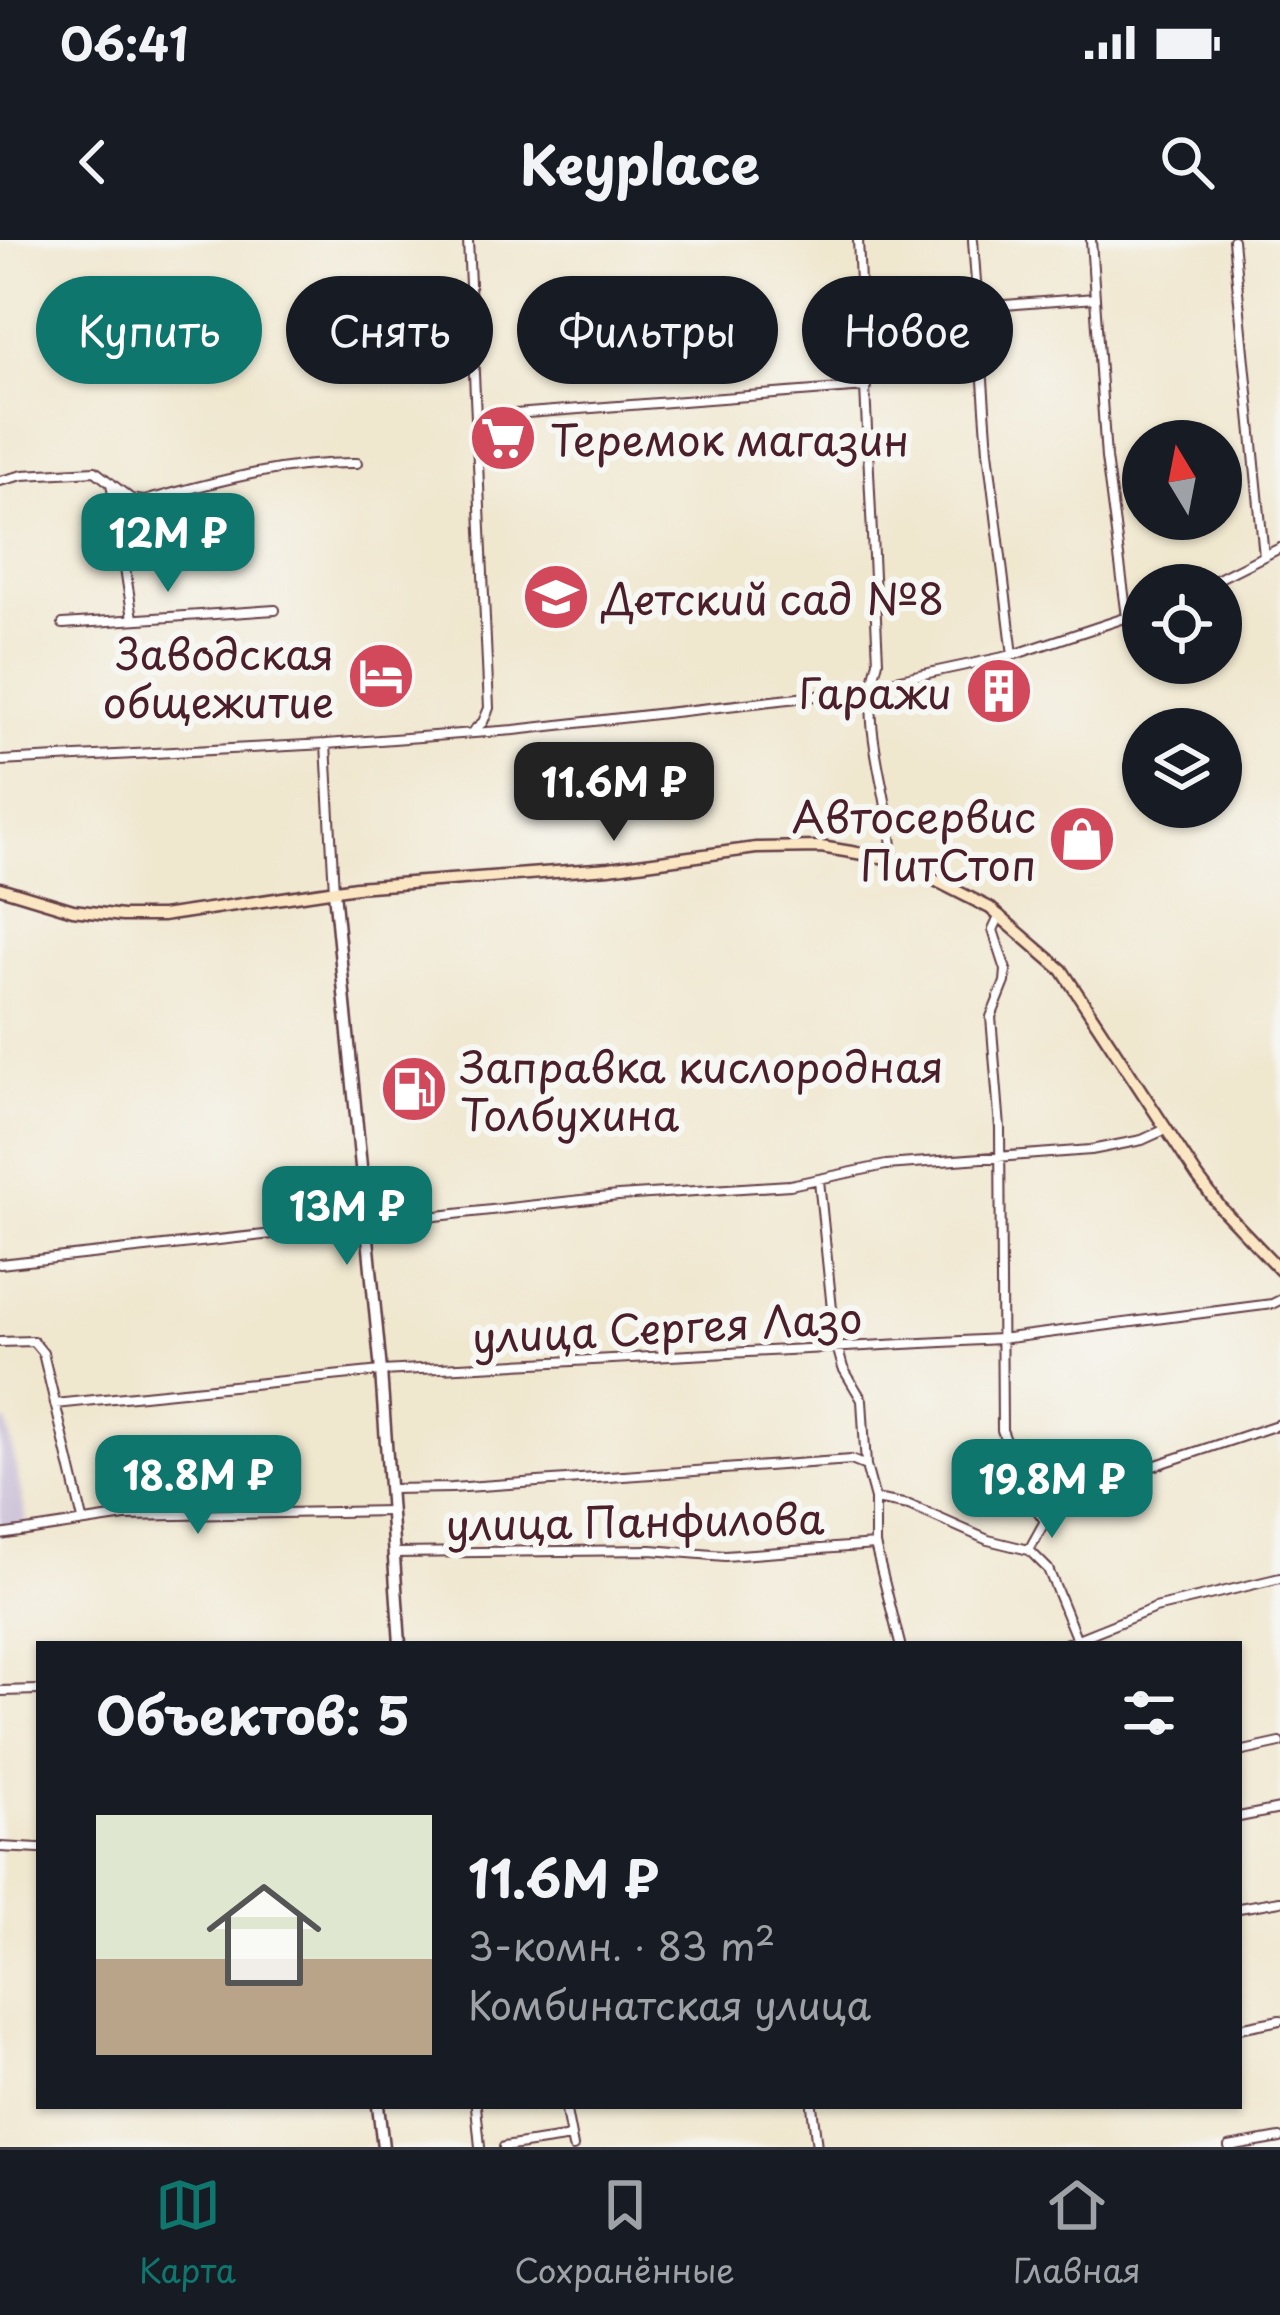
<!DOCTYPE html>
<html lang="ru">
<head>
<meta charset="utf-8">
<style>
	body { margin:0; font-family:"Playpen Sans",sans-serif; background:#242831; color:#f1f3f6; height:100vh; display:flex; flex-direction:column; font-size:45px; white-space:nowrap }
	* { box-sizing:border-box; margin:0 }
	p { font-size:39px; color:#9ea1a6 }
	.icon { flex:none; width:66px; height:66px; fill:none; stroke:currentColor; stroke-width:2; stroke-linecap:round; stroke-linejoin:round }
	.map { position:relative; flex:1; overflow:hidden }
	.side { position:absolute; left:36px; top:1401px; width:1206px; height:468px; display:flex; flex-direction:column; background:#171b24; border-radius:0px; box-shadow:0 3px 9px #0004 }
	.side>* { flex:none }
	.guide { position:absolute; left:36px; top:36px; width:1209px; height:108px; display:flex; gap:24px }
	.needle { width:78px; rotate:350deg }
	.fabs { position:absolute; left:1122px; top:180px; display:grid; gap:24px }
	.fabs a { display:grid; place-items:center; width:120px; height:120px; border-radius:50%; background:#171b24; box-shadow:0 3px 9px #0004; font-size:60px }
	.price { position:absolute; translate:-50% -102px; padding:0 27px; border-radius:24px; background:#0f766e; color:#fff; font-size:39px; line-height:78px; filter:drop-shadow(0 3px 6px #0008) }
	.price::after { content:''; position:absolute; left:50%; top:72px; width:36px; height:27px; margin-left:-18px; background:inherit; clip-path:polygon(0 0,100% 0,50% 100%) }
	.price.current { background:#222; color:#fff }
	ul { padding:0; list-style:none }
	li { display:flex; align-items:center; gap:36px; height:300px; padding:0 60px }
	li span { display:grid; place-items:center; flex:none; width:336px; height:240px; border-radius:0px; color:#555 }
	li>.icon { margin-inline-start:auto }
	span .icon { width:144px; height:144px; fill:#fffc; stroke-width:1 }
	li b { font-size:51px }
	h2 { display:flex; justify-content:space-between; align-items:center; height:144px; padding:0 60px; font-size:51px }
	.chip { padding:0 42px; border-radius:54px; background:#171b24; box-shadow:0 3px 9px #0004; font-size:42px; line-height:108px }
	.chip.current { background:#0f766e; color:#fff }
	.status { display:flex; justify-content:space-between; align-items:center; height:84px; padding:0 60px; background:#171b24; direction:ltr }
	.status svg { height:33px; fill:currentColor }
	header { display:flex; justify-content:space-between; align-items:center; height:156px; padding:0 60px; background:#171b24; font-size:54px; font-weight:700 }
	.tab-bar { display:flex; justify-content:space-around; align-items:center; height:168px; border-top:3px solid #363941; background:#171b24; font-size:33px; color:#9ea1a6 }
	.tab-bar a { display:grid; justify-items:center; gap:6px }
	.tab-bar .current { color:#0f766e }
	.map>svg:first-child { display:block }
	.industrial { fill:#cabfd7 }
	.lines { fill:none; stroke-linecap:round; stroke-linejoin:round }
	.minor-casing { stroke:#633d44; stroke-width:12 }
	.tertiary-casing { stroke:#633d44; stroke-width:15 }
	.secondary-casing { stroke:#633d44; stroke-width:15 }
	.minor { stroke:#fff; stroke-width:8 }
	.tertiary { stroke:#fff; stroke-width:10 }
	.secondary { stroke:#fbe6c4; stroke-width:10 }
	.labels { text-anchor:middle; dominant-baseline:central; stroke-width:12; stroke-linejoin:round; paint-order:stroke }
	.poi-label { font-size:42px; fill:#4a1f2b; stroke:#f6f6f2; text-anchor:start }
	.street-label { font-size:42px; fill:#4a1f2b; stroke:#f6f6f2 }
</style>
</head>
<body>
<div class="status"><b>06:41</b><svg viewBox="0 0 49 12"><path d="M0 12V9h3v3zM5 12V6h3v6zM10 12V3h3v9zM15 12V0h3v12zM26 1h20v11H26zM47 4h2v5h-2z"/></svg></div>
<header><svg class="icon" aria-label="back" viewBox="0 0 24 24"><path d="M15 5l-7 7 7 7"/></svg>Keyplace<svg class="icon" aria-label="search" viewBox="0 0 24 24"><circle cx="10" cy="10" r="6"/><path d="M15 15l6 6"/></svg></header>
<div class="map">
<svg width="1280" height="1907" viewBox="0 0 1280 1907">
	<rect width="100%" height="100%" fill="#f6f6f2"/>
	<filter id="ink" filterUnits="userSpaceOnUse"><feTurbulence type="fractalNoise" baseFrequency=".00833" numOctaves="2"/><feDisplacementMap in="SourceGraphic" scale="24" xChannelSelector="R" yChannelSelector="G"/><feConvolveMatrix kernelMatrix="1 2 1 2 8 2 1 2 1" color-interpolation-filters="sRGB"/></filter>
	<filter id="wash" filterUnits="userSpaceOnUse"><feTurbulence type="fractalNoise" baseFrequency=".004" numOctaves="4" result="noise"/><feDisplacementMap in="SourceGraphic" scale="48" xChannelSelector="R" yChannelSelector="G"/><feGaussianBlur stdDeviation="2.7" result="paint"/><feColorMatrix in="noise" values="0 0 0 0 0 0 0 0 0 0 0 0 0 0 0 0 0 1.4 0 .05"/><feComposite in="paint" operator="in"/></filter>
	<g filter="url(#wash)">
		<rect width="100%" height="100%" fill="#f0e7cf"/>
		<path class="industrial" d="M0,1182H7L27,1282L0,1290Z"/>
	</g>
	<g filter="url(#ink)">
		<g class="lines">
			<g class="minor-casing">
				<path id="minor" d="M468,0L489,468L483,482L473,491
					M858,0L878,421C858,488 890,550 893,619
					M973,0L988,211L1013,415
					M1091,0L1106,218L1127,377
					M1233,0L1264,316
					M978,67L1095,58
					M476,177L866,147
					M0,241L23,235L95,231L131,259L144,261C215,242 283,222 357,223
					M111,243L133,378
					M1206,345L1280,308
					M63,384L275,370
					M326,504L334,651
					M0,521L326,504L514,490L825,455L1013,415L1143,372
					M1000,675L993,690L1006,730L1005,742L991,777L1000,888L1002,1190L1027,1256L1045,1281L1069,1258L1093,1246L1280,1184
					M819,940L835,1099L843,1128L862,1160L866,1226L875,1259V1305L900,1404
					M0,1024L618,956L790,945L886,925L1091,910L1142,900L1164,890
					M0,1102L33,1101L43,1113L83,1280
					M55,1164L381,1131L1000,1099L1272,1064L1280,1060
					M391,1249L452,1248L851,1220L866,1226
					M875,1259L909,1265L988,1300L1029,1310
					M1045,1281L1029,1310L1048,1329L1077,1400
					M0,1295L125,1276L391,1271
					M395,1313L651,1310L725,1316L875,1305
					M1065,1404L1155,1368L1280,1338
					M0,1451L39,1450
					M1239,1512L1280,1503
					M1239,1577L1280,1569
					M0,1607L39,1609
					M1239,1668L1280,1661
					M1239,1788L1280,1780
					M476,1866L480,1907
					M565,1866L573,1907
					M812,1866L817,1907
					M504,1907L571,1897
					M1229,1907L1280,1898"/>
			</g>
			<g class="tertiary-casing">
				<path id="tertiary" d="M334,651L381,1131L400,1404
					M378,1866L383,1907"/>
			</g>
			<g class="secondary-casing">
				<path id="secondary" d="M0,648L73,670L122,676H162L356,647L609,628L756,608L821,607L893,619L990,668L1062,730L1197,936L1221,968L1280,1030"/>
			</g>
			<use href="#minor" class="minor"/>
			<use href="#tertiary" class="tertiary"/>
			<use href="#secondary" class="secondary"/>
		</g>
	</g>
	<defs>
		<g id="supermarket-disc" transform="scale(3.45)"><circle r="9.5" fill="#d1495b" stroke="#f6f6f2"/><path d="M-6-5.5h2.5l.6 2H6L4.5 2H-2.5L-4.4-4H-6ZM-1.5 3.2a1.3 1.3 0 1 0 .1 0ZM3 3.2a1.3 1.3 0 1 0 .1 0Z" fill="#fff"/></g>
		<g id="school-disc" transform="scale(3.45)"><circle r="9.5" fill="#d1495b" stroke="#f6f6f2"/><path d="M0-5L7-2L0 1L-7-2ZM-4 1L0 2.5L4 1V4Q0 6-4 4Z" fill="#fff"/></g>
		<g id="hotel-disc" transform="scale(3.45)"><circle r="9.5" fill="#d1495b" stroke="#f6f6f2"/><path d="M-6-4.5h1.5V1H6V5H4.5V3h-9V5H-6ZM-4 0a1.8 1.8 0 1 1 3.6 0ZM.5 0V-2.5h3Q6-2.5 6 0Z" fill="#fff"/></g>
		<g id="building-disc" transform="scale(3.45)"><circle r="9.5" fill="#d1495b" stroke="#f6f6f2"/><path d="M-4-6H4V6H1V3H-1V6H-4ZM-2.5-4.3h1.7v1.8h-1.7ZM.8-4.3h1.7v1.8H.8ZM-2.5-1h1.7V.8h-1.7ZM.8-1h1.7V.8H.8Z" fill="#fff"/></g>
		<g id="shop-disc" transform="scale(3.45)"><circle r="9.5" fill="#d1495b" stroke="#f6f6f2"/><path d="M-5-2.5h2.3a2.7 3.5 0 0 1 5.4 0H5L5.5 6h-11ZM-1.5-2.5h3a1.5 2.3 0 0 0-3 0Z" fill="#fff"/></g>
		<g id="fuel-disc" transform="scale(3.45)"><circle r="9.5" fill="#d1495b" stroke="#f6f6f2"/><path d="M-5.5-6h7V0h2V4h1.3V-2.5L3-4.5l.8-.8L6-3V5H2.5V1h-1V6h-7ZM-4.2-4.7v3.2H.2V-4.7Z" fill="#fff"/></g>
	</defs>
	<g fill-rule="evenodd">
		<use href="#supermarket-disc" x="503" y="198"/>
		<use href="#school-disc" x="556" y="357"/>
		<use href="#hotel-disc" x="381" y="436"/>
		<use href="#building-disc" x="999" y="451"/>
		<use href="#shop-disc" x="1082" y="599"/>
		<use href="#fuel-disc" x="414" y="849"/>
	</g>
	<g class="labels">
		<g class="poi-label">
			<text x="550" y="198">Теремок магазин</text>
			<text x="602" y="357">Детский сад №8</text>
			<text x="334" y="412" text-anchor="end">Заводская<tspan x="334" dy="48">общежитие</tspan></text>
			<text x="952" y="451" text-anchor="end">Гаражи</text>
			<text x="1036" y="575" text-anchor="end">Автосервис<tspan x="1036" dy="48">ПитСтоп</tspan></text>
			<text x="460" y="825">Заправка кислородная<tspan x="460" dy="48">Толбухина</tspan></text>
		</g>
		<g class="street-label">
			<text transform="translate(667 1086) rotate(-3)">улица Сергея Лазо</text>
			<text transform="translate(635 1280) rotate(-1)">улица Панфилова</text>
		</g>
	</g>
</svg>
<div class="fabs">
<a><svg class="needle" viewBox="-14 -14 28 28"><path d="M0-13l5 13h-10z" fill="#e53935"/><path d="M0 13l5-13h-10z" fill="#9ea1a6"/></svg></a>
<a><svg class="icon" aria-label="locate" viewBox="0 0 24 24"><circle cx="12" cy="12" r="6"/><path d="M12 2v4M12 18v4M2 12h4M18 12h4"/></svg></a>
<a><svg class="icon" aria-label="layers" viewBox="0 0 24 24"><path d="M12 4l9 5-9 5-9-5zM3 14l9 5 9-5"/></svg></a>
</div>
<b class="price" style="left:168px;top:355px">12M ₽</b>
<b class="price current" style="left:614px;top:604px">11.6M ₽</b>
<b class="price" style="left:347px;top:1028px">13M ₽</b>
<b class="price" style="left:198px;top:1297px">18.8M ₽</b>
<b class="price" style="left:1052px;top:1301px">19.8M ₽</b>
<div class="guide">
<a class="chip current">Купить</a>
<a class="chip">Снять</a>
<a class="chip">Фильтры</a>
<a class="chip">Новое</a>
</div>
<section class="side">
<h2>Объектов: 5<svg class="icon" aria-label="filters" viewBox="0 0 24 24"><path d="M4 7h16M4 17h16"/><circle cx="9" cy="7" r="2"/><circle cx="15" cy="17" r="2"/></svg></h2>
<ul>
<li><span style="background:linear-gradient(#dfe7d0 60%,#b9a48a 0)"><svg class="icon" aria-label="home" viewBox="0 0 24 24"><path d="M3 11l9-7 9 7M6 9v11h12V9"/></svg></span><div><b>11.6M ₽</b><p>3-комн. · 83 m²</p><p>Комбинатская улица</p></div></li>
</ul>
</section>
</div>
<nav class="tab-bar">
<a class="current"><svg class="icon" aria-label="map" viewBox="0 0 24 24"><path d="M3 6l6-2 6 2 6-2v14l-6 2-6-2-6 2zM9 4v14M15 6v14"/></svg>Карта</a>
<a><svg class="icon" aria-label="saved" viewBox="0 0 24 24"><path d="M7 4h10v16l-5-4-5 4z"/></svg>Сохранённые</a>
<a><svg class="icon" aria-label="home" viewBox="0 0 24 24"><path d="M3 11l9-7 9 7M6 9v11h12V9"/></svg>Главная</a>
</nav>
</body>
</html>
